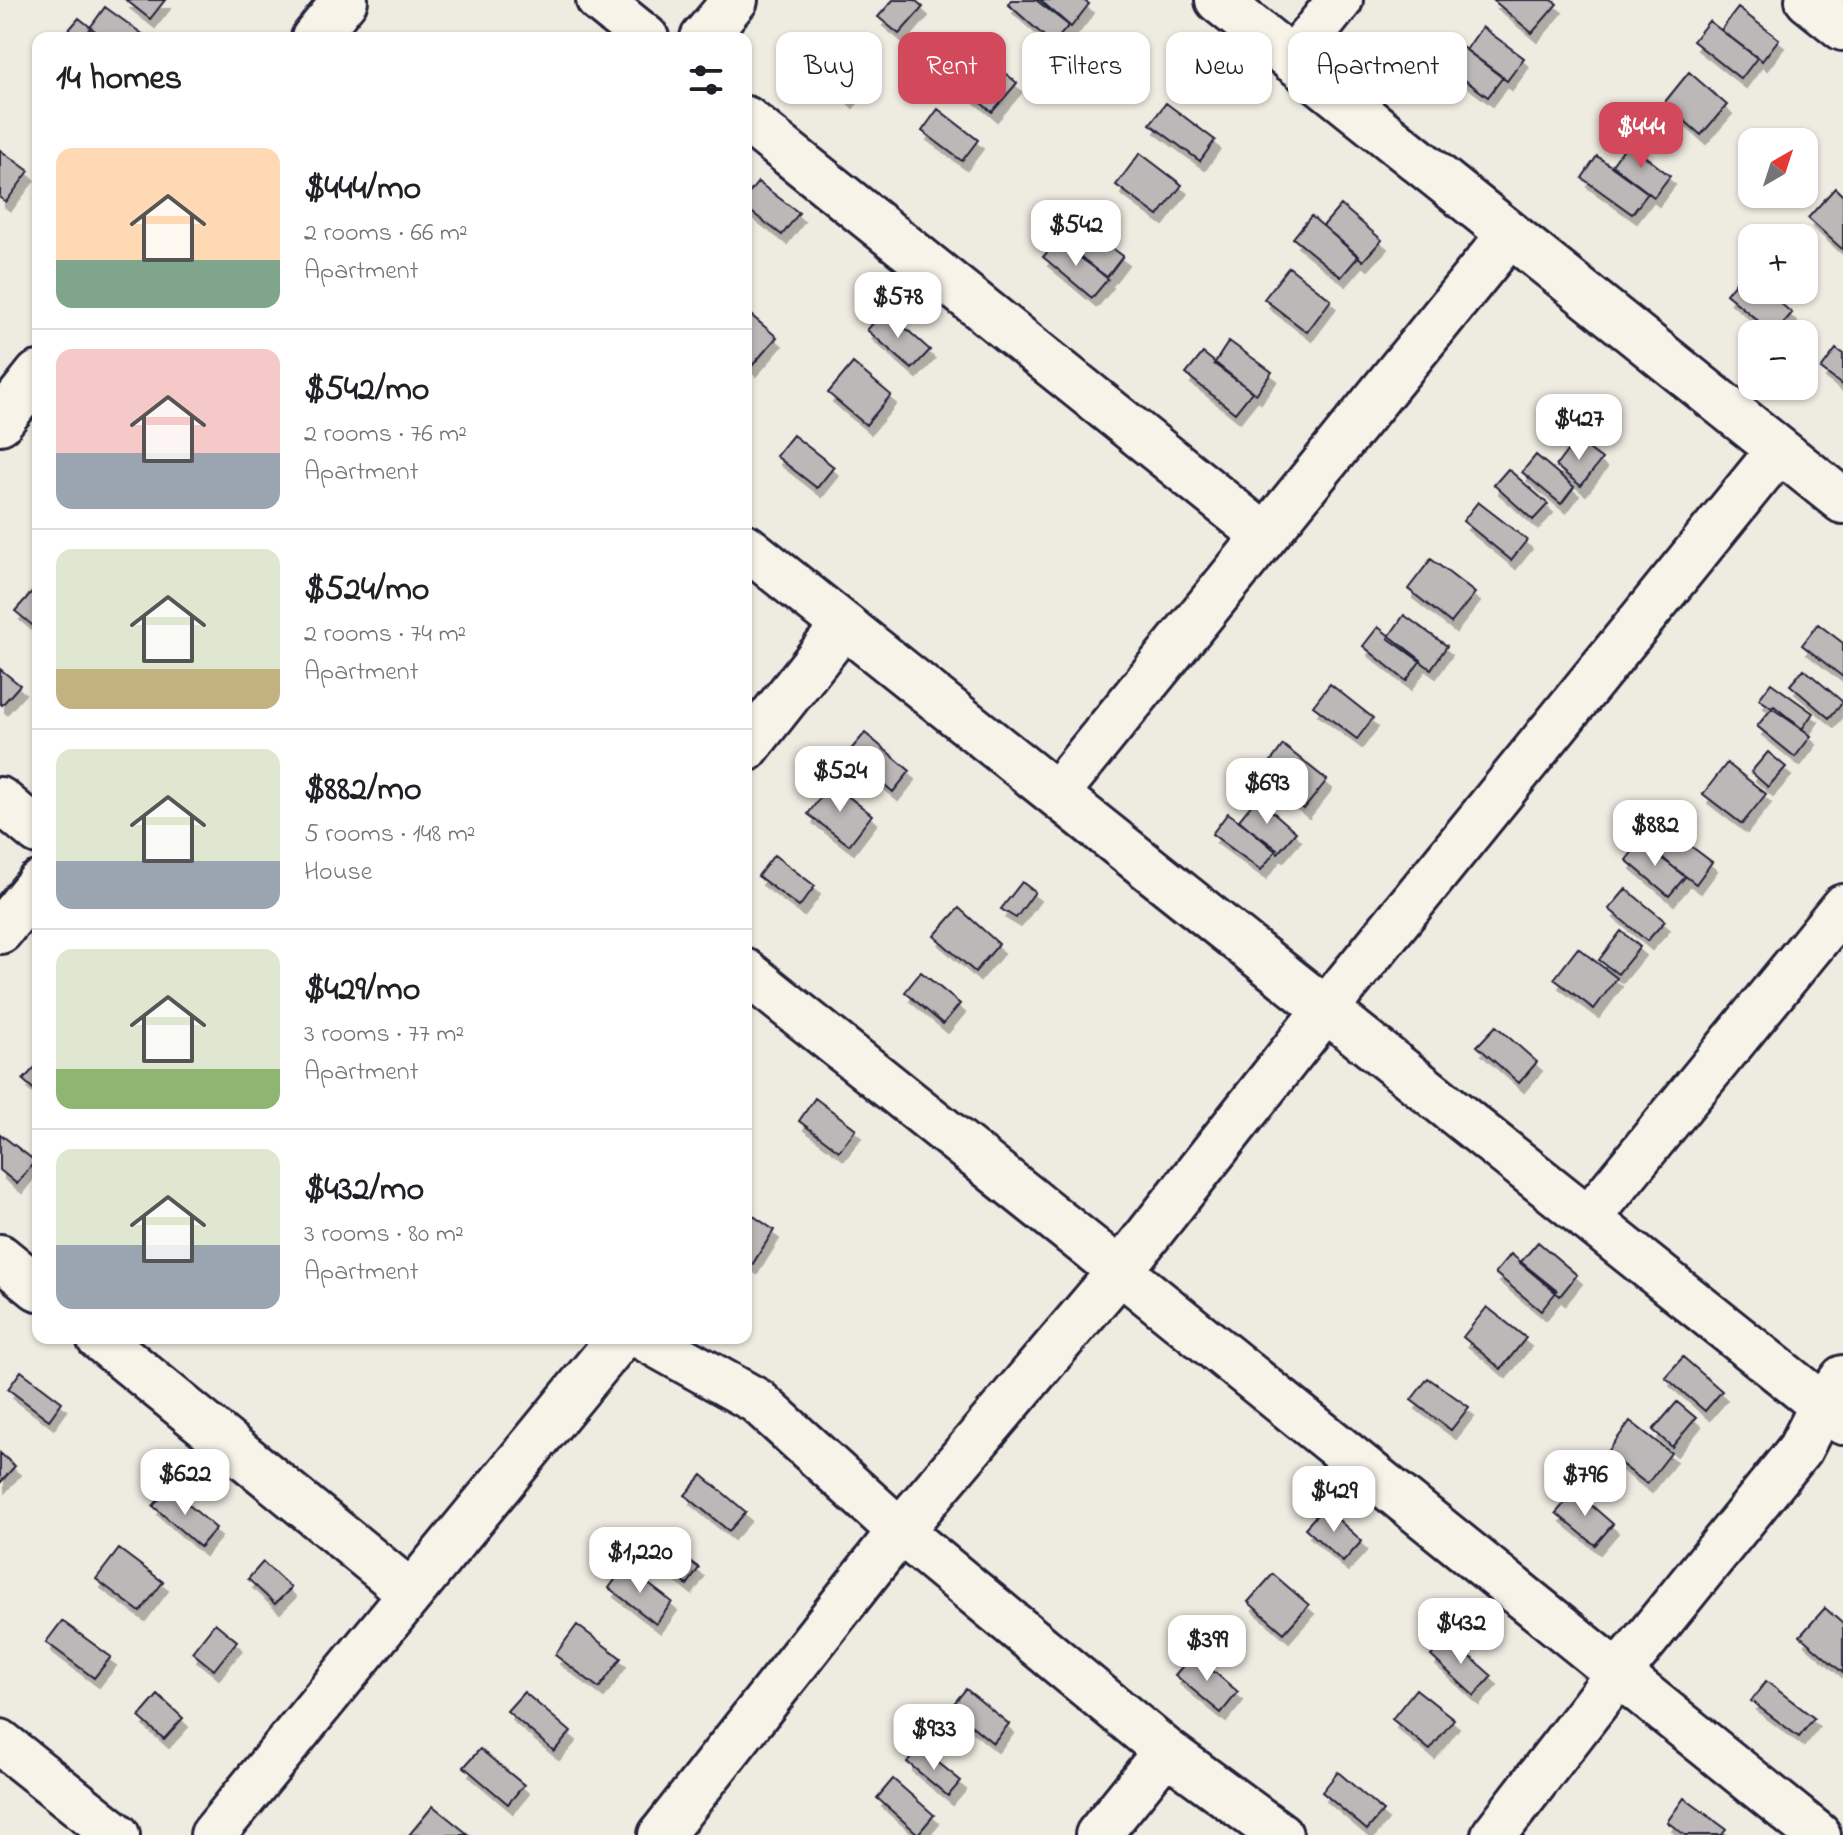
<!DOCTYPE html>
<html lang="en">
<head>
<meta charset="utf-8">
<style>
	body { margin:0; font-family:"Indie Flower",sans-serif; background:#f6f6f6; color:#202124; height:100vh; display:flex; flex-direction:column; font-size:30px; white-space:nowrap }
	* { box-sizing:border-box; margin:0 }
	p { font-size:26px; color:#757577 }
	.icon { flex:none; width:44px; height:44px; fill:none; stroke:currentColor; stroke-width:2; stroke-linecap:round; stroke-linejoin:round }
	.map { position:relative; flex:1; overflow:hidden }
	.panel { position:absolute; left:32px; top:32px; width:720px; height:1312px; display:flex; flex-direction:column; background:#fff; border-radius:16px; box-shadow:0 2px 6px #0004 }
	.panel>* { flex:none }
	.top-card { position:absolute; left:776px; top:32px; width:760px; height:72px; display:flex; gap:16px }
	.needle { width:52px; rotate:39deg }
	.fabs { position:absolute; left:1738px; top:128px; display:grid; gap:16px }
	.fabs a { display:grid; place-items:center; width:80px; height:80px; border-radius:16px; background:#fff; box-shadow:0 2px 6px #0004; font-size:40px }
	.price { position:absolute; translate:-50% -68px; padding:0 18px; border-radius:16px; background:#fff; color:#222; font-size:26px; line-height:52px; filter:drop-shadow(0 2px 4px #0008) }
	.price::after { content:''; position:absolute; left:50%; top:48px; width:24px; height:18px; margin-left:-12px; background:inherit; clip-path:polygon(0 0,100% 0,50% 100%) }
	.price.current { background:#d1495b; color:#fff }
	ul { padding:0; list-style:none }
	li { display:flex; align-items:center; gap:24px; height:200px; padding:0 24px }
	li+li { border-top:2px solid #e0e0e0 }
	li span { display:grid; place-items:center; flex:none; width:224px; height:160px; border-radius:16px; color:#555 }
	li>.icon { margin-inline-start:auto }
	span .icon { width:96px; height:96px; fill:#fffc; stroke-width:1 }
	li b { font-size:34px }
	h2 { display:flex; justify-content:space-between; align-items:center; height:96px; padding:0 24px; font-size:34px }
	.pill { padding:0 28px; border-radius:16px; background:#fff; box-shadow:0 2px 6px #0004; font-size:28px; line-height:72px }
	.pill.current { background:#d1495b; color:#fff }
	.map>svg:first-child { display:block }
	.building { fill:#bbb8b7; stroke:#22223b; stroke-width:2; filter:url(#shadow) }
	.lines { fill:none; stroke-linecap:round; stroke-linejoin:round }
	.minor-casing { stroke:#22223b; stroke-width:50 }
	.minor { stroke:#f7f3e8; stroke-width:44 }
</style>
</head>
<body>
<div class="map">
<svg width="1843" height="1835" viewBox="0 0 1843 1835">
	<defs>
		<filter id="shadow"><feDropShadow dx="5" dy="9" stdDeviation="0" flood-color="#0004"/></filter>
	</defs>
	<rect width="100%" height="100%" fill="#eeebe1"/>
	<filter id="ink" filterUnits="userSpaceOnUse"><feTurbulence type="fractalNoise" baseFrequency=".0125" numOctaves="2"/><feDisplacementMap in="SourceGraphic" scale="16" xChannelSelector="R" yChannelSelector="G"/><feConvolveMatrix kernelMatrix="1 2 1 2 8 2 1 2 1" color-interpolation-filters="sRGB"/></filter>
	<g filter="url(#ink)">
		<path class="building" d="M126,0H165L150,19Z
			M893,0H915L923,7L899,34L878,17Z
			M1011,0H1040L1069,25L1053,44L1008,4Z
			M1036,0H1083L1089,4L1071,27Z
			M1493,0H1552L1557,4L1532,33Z
			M105,7L148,38H101L89,29Z
			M1738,8L1779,39L1762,61L1721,30Z
			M79,18L104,38H62Z
			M1709,21L1757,58L1741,79L1693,41Z
			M1482,27L1524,58L1507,81L1466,50Z
			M1454,41L1503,77L1488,97L1439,61Z
			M976,48L1017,83L992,112L951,78Z
			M845,62L865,79L848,99L828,80Z
			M1689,72L1727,105L1701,135L1664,103Z
			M1166,103L1215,140L1200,161L1150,124Z
			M938,109L978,140L962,161L922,131Z
			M1628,143L1670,176L1654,197L1612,165Z
			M0,150L29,171L6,202L0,198Z
			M1140,153L1182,185L1158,216L1116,185Z
			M1597,156L1648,193L1632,214L1582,178Z
			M758,182L799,213L782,235L746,208V197Z
			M1835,188L1843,196V250L1808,218Z
			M1341,205L1382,240L1363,261L1323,226Z
			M1311,216L1359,256L1341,277L1293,238Z
			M1082,226L1123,256L1107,277L1066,247Z
			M1059,239L1108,279L1092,298L1043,257Z
			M1289,267L1331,300L1307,332L1264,299Z
			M1744,272L1752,279V290H1765L1792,313L1774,334L1726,294Z
			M885,310L930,350L912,369L867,330Z
			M746,311L777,337L751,367L746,363Z
			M1229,341L1272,372L1256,394L1214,364Z
			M1836,349L1843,354V386L1821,369Z
			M1203,353L1252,392L1235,413L1186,374Z
			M853,363L891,395L866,425L828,393Z
			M793,435L834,467L817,488L776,456Z
			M1576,439L1602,459L1581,486L1556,466Z
			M1536,455L1574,487L1561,504L1522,472Z
			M1508,469L1548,504L1533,520L1494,485Z
			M1478,502L1527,540L1511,560L1463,521Z
			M1431,559L1475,593L1451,623L1408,589Z
			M38,585V630L15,611Z
			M1404,615L1447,646L1431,669L1388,638Z
			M1818,624L1843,643V677L1802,645Z
			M1378,627L1421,660L1406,681L1363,646Z
			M0,669L20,685L2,705L0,703Z
			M1804,669L1843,702L1829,718L1790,685Z
			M1771,683L1813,713L1802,729L1759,699Z
			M1330,684L1373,718L1357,739L1313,706Z
			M1774,706L1811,736L1795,757L1757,726Z
			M865,733L910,771L893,792L848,753Z
			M1283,745L1327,780L1304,809L1261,775Z
			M1768,752L1786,767L1768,787L1751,772Z
			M1727,763L1766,794L1742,824L1703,794Z
			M831,783L872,815L849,845L808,814Z
			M1257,798L1296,832L1278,853L1239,820Z
			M1228,813L1277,849L1261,870L1212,834Z
			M1672,832L1712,862L1696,884L1656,854Z
			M1642,840L1685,877L1669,896L1626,860Z
			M774,855L815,886L799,907L758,876Z
			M1022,882L1035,892L1016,918L1001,909Z
			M1626,889L1665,921L1647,941L1609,909Z
			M959,908L999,944L975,972L934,936Z
			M1621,931L1640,947L1618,974L1599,960Z
			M1578,948L1617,978L1594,1009L1554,979Z
			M921,972L960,1004L943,1024L905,992Z
			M1496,1026L1537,1062L1519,1083L1477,1046Z
			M38,1064V1093L23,1080Z
			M815,1098L856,1129L839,1151L799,1121Z
			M0,1134L35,1161L17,1184L0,1170Z
			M752,1215L774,1230L752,1265L746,1261V1223Z
			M1538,1242L1577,1275L1560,1296L1520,1263Z
			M1511,1254L1557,1291L1541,1311L1495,1273Z
			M1487,1307L1526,1338L1501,1369L1463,1337Z
			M1683,1357L1722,1391L1705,1411L1665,1377Z
			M21,1371L62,1402L49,1420L8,1389Z
			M1428,1378L1469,1407L1451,1430L1411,1400Z
			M1677,1402L1696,1418L1672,1447L1653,1430Z
			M1630,1421L1671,1453L1647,1484L1607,1453Z
			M0,1453L15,1466L0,1483Z
			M702,1475L746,1512L729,1531L685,1495Z
			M169,1488L216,1528L200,1547L153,1506Z
			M1575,1491L1613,1524L1595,1545L1556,1513Z
			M1324,1507L1362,1541L1343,1562L1305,1528Z
			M655,1535L699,1568L687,1585L643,1551Z
			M119,1549L163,1582L140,1612L96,1579Z
			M263,1562L291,1588L275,1604L248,1579Z
			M625,1566L672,1602L656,1624L609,1588Z
			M1273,1574L1309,1605L1284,1633L1248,1602Z
			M1825,1608L1843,1624V1673L1800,1636Z
			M62,1621L111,1657L94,1678L46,1642Z
			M215,1623L237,1641L214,1670L192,1652Z
			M577,1625L621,1658L599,1688L555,1655Z
			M1448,1637L1492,1676L1474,1696L1431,1656Z
			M1193,1654L1238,1692L1221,1713L1175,1675Z
			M1766,1681L1814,1718L1799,1737L1751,1701Z
			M966,1689L1009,1724L993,1743L950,1708Z
			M1416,1689L1454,1719L1430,1750L1392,1719Z
			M524,1692L571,1732L554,1751L507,1711Z
			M158,1695L183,1718L164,1739L139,1717Z
			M919,1747L961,1781L948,1796L907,1762Z
			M480,1749L524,1785L508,1804L464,1767Z
			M1338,1772L1383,1811L1367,1830L1322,1792Z
			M893,1779L934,1815L918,1834L877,1798Z
			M1684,1798L1726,1829L1722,1835H1685L1667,1822Z
			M433,1806L469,1835H409Z"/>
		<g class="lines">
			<g class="minor-casing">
				<path id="minor" d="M599,0L646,38
					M1218,0L1843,501
					M1808,0L1843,28
					M314,38L345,0
					M703,38L735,0
					M1292,60L1340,0
					M746,119L1265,536
					M0,422L38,374
					M746,547L1843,1422
					M746,749L844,625
					M1056,794L1510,234
					M0,800L38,832
					M0,931L38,884
					M746,972L1120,1271L1818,1835
					M1588,1219L1843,907
					M0,1257L38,1288
					M99,1338L411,1593
					M644,1338L757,1401L900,1531L1166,1751L1280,1835
					M0,1742L117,1835
					M213,1835L620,1338
					M661,1835L900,1531L1120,1271L1326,1009L1779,450
					M1098,1835L1166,1751
					M1494,1835L1618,1674L1800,1449L1822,1406L1843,1378"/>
			</g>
			<use href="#minor" class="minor"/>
		</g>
	</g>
</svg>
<div class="fabs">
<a><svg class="needle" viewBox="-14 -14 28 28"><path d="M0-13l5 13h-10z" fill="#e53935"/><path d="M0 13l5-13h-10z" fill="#757577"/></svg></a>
<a>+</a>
<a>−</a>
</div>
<b class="price current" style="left:1641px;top:170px">$444</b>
<b class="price" style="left:1076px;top:268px">$542</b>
<b class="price" style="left:898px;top:340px">$578</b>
<b class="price" style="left:1579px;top:462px">$427</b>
<b class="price" style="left:840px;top:814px">$524</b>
<b class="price" style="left:1267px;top:826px">$693</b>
<b class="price" style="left:1655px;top:868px">$882</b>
<b class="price" style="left:185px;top:1517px">$622</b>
<b class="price" style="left:1585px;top:1518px">$796</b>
<b class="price" style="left:1334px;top:1534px">$429</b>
<b class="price" style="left:640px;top:1595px">$1,220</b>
<b class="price" style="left:1461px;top:1666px">$432</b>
<b class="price" style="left:1207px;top:1683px">$399</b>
<b class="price" style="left:934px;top:1772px">$933</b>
<div class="top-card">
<a class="pill">Buy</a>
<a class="pill current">Rent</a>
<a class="pill">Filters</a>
<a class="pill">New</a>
<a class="pill">Apartment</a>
</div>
<section class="panel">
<h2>14 homes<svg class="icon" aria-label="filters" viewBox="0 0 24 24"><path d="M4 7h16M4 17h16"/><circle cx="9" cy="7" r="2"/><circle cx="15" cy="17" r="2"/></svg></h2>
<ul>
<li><span style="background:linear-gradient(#ffd9b3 70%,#7fa58c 0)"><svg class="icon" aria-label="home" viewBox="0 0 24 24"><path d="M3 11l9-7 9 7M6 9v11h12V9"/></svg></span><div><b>$444/mo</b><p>2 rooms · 66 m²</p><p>Apartment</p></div></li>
<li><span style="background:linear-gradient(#f6c9c9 65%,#9aa5b1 0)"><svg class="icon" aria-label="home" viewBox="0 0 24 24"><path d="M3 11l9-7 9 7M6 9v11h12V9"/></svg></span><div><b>$542/mo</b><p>2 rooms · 76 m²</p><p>Apartment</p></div></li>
<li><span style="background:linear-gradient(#dfe7d0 75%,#c2b280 0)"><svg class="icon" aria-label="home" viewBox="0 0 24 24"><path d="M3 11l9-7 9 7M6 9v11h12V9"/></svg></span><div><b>$524/mo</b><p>2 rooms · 74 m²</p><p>Apartment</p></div></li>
<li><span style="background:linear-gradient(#dfe7d0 70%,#9aa5b1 0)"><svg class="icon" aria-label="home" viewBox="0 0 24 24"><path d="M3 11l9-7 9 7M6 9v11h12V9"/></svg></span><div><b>$882/mo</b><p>5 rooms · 148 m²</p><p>House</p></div></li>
<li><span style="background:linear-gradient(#dfe7d0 75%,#8fb573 0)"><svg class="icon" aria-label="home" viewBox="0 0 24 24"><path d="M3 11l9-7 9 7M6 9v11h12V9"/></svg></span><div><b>$429/mo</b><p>3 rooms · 77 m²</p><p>Apartment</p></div></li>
<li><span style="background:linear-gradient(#dfe7d0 60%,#9aa5b1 0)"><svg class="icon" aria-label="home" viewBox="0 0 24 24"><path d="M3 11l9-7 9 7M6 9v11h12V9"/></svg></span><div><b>$432/mo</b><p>3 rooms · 80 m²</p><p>Apartment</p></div></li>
</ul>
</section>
</div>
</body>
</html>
